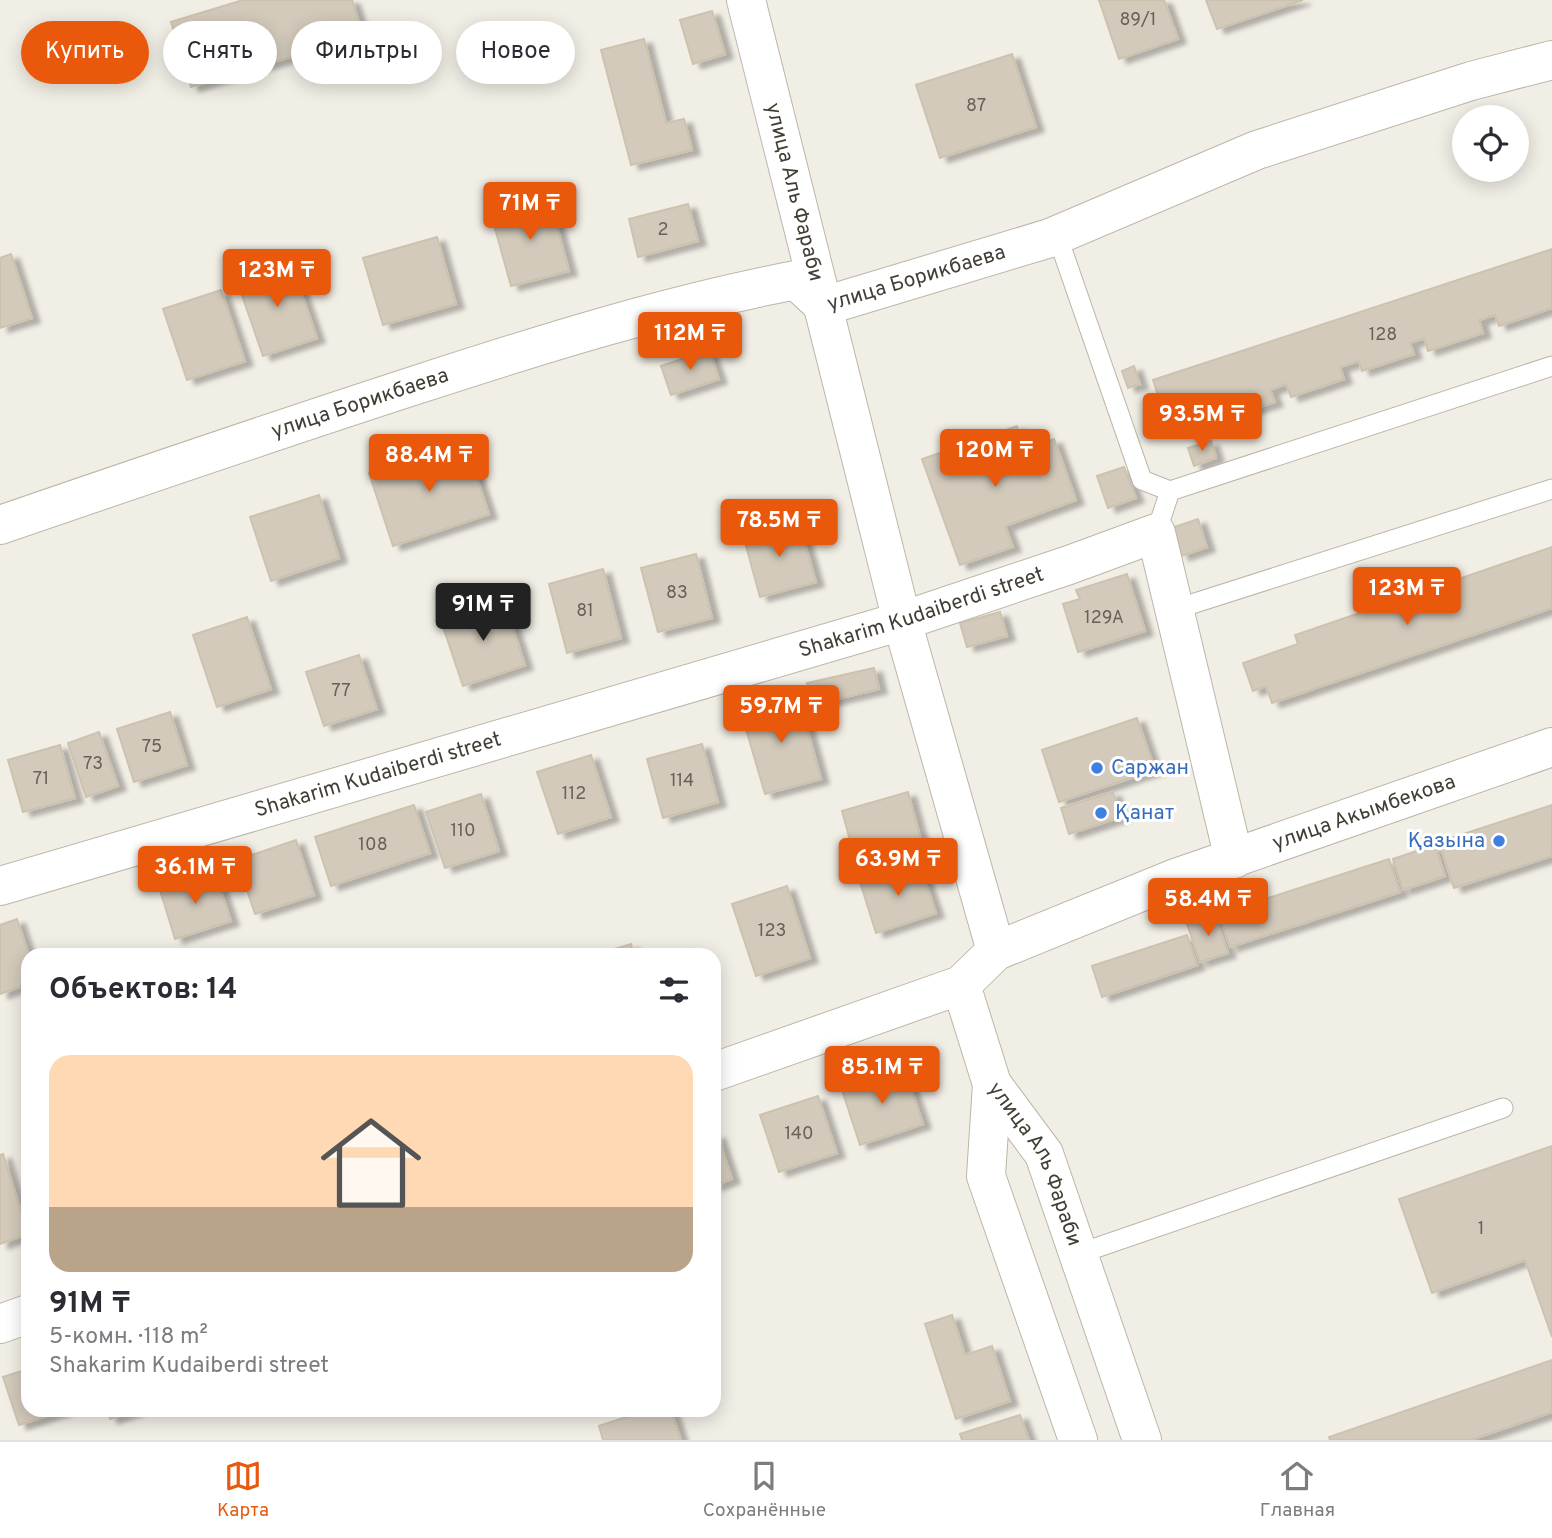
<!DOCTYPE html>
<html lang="ru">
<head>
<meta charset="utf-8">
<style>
	body { margin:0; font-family:Overpass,sans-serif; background:#f2f2f3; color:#2b2b33; height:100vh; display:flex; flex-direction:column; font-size:26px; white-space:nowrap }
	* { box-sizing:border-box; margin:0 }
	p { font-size:23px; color:#7c7c81 }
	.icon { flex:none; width:38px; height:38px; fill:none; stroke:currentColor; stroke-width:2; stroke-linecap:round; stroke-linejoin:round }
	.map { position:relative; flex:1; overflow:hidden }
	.drawer { position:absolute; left:21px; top:948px; width:700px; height:469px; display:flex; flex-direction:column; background:#fff; border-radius:21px; box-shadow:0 4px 18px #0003 }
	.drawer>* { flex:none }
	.guide { position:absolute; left:21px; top:21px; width:700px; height:63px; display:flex; gap:14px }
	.buttons { position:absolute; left:1452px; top:105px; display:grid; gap:14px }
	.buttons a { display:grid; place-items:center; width:77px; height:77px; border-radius:50%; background:#fff; box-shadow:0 4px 18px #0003; font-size:35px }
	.price { position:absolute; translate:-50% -60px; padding:0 16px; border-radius:7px; background:#ea580c; color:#fff; font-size:23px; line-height:46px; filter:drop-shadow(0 2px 4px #0008) }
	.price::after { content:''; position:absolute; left:50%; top:42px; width:21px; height:16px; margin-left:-10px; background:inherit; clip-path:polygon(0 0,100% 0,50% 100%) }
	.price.on { background:#222; color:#fff }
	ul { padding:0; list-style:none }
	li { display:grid; align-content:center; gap:14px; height:371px; padding:0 28px }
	li span { display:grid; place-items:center; height:217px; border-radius:21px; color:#555 }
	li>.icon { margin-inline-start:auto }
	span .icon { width:126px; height:126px; fill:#fffc; stroke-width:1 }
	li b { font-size:30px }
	h2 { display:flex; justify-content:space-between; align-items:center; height:84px; padding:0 28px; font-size:30px }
	.chip { padding:0 24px; border-radius:32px; background:#fff; box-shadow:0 4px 18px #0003; font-size:24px; line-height:63px }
	.chip.on { background:#ea580c; color:#fff }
	.dock { display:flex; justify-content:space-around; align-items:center; height:98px; border-top:2px solid #e1e1e2; background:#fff; font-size:19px; color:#7c7c81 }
	.dock a { display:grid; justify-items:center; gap:4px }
	.dock .on { color:#ea580c }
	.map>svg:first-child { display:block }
	.building { fill:#d3cabb; stroke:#cdc2ae; stroke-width:2; filter:url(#shadow) }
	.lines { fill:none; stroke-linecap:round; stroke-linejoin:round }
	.lane-casing { stroke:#bcb6a8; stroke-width:21 }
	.street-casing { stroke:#bcb6a8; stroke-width:40 }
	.lane { stroke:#fff; stroke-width:19 }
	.street { stroke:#fff; stroke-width:38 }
	.shop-dot { fill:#3f7fe0; stroke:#fff; stroke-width:2.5 }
	.labels { text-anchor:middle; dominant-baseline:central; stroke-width:6; stroke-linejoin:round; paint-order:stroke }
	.number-label { font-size:18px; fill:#676156 }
	.street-label { font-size:21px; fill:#433e35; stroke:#fff }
	.shop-label { font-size:21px; fill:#366cbe; stroke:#fff; text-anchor:start }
</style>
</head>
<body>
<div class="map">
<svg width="1552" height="1440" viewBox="0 0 1552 1440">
	<defs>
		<filter id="shadow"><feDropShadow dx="8" dy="4.5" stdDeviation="2" flood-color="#0004"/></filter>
	</defs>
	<rect width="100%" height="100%" fill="#f1eee5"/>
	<path class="building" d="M243,0H352L363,35L191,87L171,22Z
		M1099,0H1164L1178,39L1119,59Z
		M1206,0H1303L1217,29Z
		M712,11L725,54L693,64L680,20Z
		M644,39L666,123L684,119L692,150L631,165L601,50Z
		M1012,54L1036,127L940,158L916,85Z
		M549,198L569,271L511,286L491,214Z
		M688,204L698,241L638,257L629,219Z
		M437,237L456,304L383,325L363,258Z
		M1552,249V308L1499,326L1495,315L1479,320L1483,333L1428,351L1424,338L1410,343L1414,354L1362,371L1359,361L1340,367L1344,379L1291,397L1286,384L1270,390L1275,402L1223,419L1219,405L1167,422L1153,380Z
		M11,254L32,318L0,328V258Z
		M291,263L317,338L263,356L237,281Z
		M221,290L245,361L187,380L163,309Z
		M709,350L719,379L671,395L661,366Z
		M1134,366L1140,384L1128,388L1122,371Z
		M1017,426L1025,449L1054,439L1076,500L1005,526L1013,547L960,565L922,459Z
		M1211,441L1216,458L1194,466L1188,448Z
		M465,442L489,514L393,546L369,473Z
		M1124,467L1136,498L1108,508L1097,476Z
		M319,495L339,558L271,581L250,517Z
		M1198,519L1207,547L1181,556L1172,528Z
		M798,520L816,582L760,597L743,535Z
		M1552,547V608L1272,703L1266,686L1253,691L1243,663L1298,644L1295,635Z
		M696,554L712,618L658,632L641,568Z
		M603,569L621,638L567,653L549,584Z
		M1127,574L1145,631L1078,652L1063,604L1080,599L1076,590Z
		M504,601L525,665L463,686L441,621Z
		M1000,612L1007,636L967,647L960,623Z
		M247,617L271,689L217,707L193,635Z
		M359,655L377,709L324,726L306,672Z
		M874,668L879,689L812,705L807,683Z
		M798,696L821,779L765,794L741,712Z
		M170,712L187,765L134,782L117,729Z
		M1137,718L1155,770L1059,802L1042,750Z
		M99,732L118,786L86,797L68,743Z
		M702,744L718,802L663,818L647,759Z
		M60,745L75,798L23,812L8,760Z
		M591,755L611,817L558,834L537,772Z
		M908,792L922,844L856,862L842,811Z
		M1113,792L1121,817L1069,834L1061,808Z
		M481,794L499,851L445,868L426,812Z
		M414,805L430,853L331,886L315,837Z
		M1552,805V856L1454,888L1439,842Z
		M296,840L314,895L255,914L237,860Z
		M1435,845L1445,876L1403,890L1393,859Z
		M1389,859L1400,892L1230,947L1219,914Z
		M919,863L936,913L876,933L860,882Z
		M215,873L231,921L175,939L160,890Z
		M787,886L810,958L756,976L732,904Z
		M1215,915L1228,953L1200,962L1187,924Z
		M17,919L29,956L28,984L0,994V925Z
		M1187,935L1197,965L1102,997L1092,966Z
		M631,944L634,956H591Z
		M904,1067L923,1124L860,1145L841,1087Z
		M818,1096L837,1153L779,1172L760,1115Z
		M717,1134L732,1179L714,1186V1135Z
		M1552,1146V1337L1525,1260L1432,1293L1399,1199Z
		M3,1154L28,1234L0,1244V1155Z
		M952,1315L965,1355L992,1346L1010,1401L956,1419L925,1324Z
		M1552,1360V1412L1471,1440H1330L1329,1437Z
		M28,1369V1410H65L19,1425L3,1377Z
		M107,1410H137L110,1419Z
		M648,1410H671L681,1440H603L599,1426Z
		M1020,1415L1029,1440H962L960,1434Z"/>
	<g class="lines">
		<g class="lane-casing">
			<path id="lane" d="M1057,235L1142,480L1170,491
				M1156,533L1170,491L1552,366
				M1173,610L1552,489
				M1078,1254L1503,1108"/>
		</g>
		<g class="street-casing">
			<g id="street">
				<path id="s1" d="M746,0L902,621L996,951"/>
				<path id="s2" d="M0,525C137,478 274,431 413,386C539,345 666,305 796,280L824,306L1050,238L1257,150L1471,81L1552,60"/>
				<path id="s3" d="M0,886L902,621L1069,565L1156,533L1234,859"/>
				<path id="s4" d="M961,985L992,1084L1044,1154L1142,1440"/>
				<path id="s5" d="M714,1072L961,985L996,951L1173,879L1552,747"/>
				<path d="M992,1084L986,1176L1078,1440"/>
				<path d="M0,1324L28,1314"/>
			</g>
		</g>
		<use href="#lane" class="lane"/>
		<use href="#street" class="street"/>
	</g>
	<g class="shop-dot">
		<circle cx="1097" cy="768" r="7"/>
		<circle cx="1101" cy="813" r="7"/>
		<circle cx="1499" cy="841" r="7"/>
	</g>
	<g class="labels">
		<g class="number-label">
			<text x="1138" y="20">89/1</text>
			<text x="976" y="106">87</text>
			<text x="663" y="230">2</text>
			<text x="1383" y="335">128</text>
			<text x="677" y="593">83</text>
			<text x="585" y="611">81</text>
			<text x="1104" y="618">129А</text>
			<text x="341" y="691">77</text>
			<text x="152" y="747">75</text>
			<text x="93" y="764">73</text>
			<text x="41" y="779">71</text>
			<text x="682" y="781">114</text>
			<text x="574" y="794">112</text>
			<text x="463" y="831">110</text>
			<text x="373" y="845">108</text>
			<text x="772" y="931">123</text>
			<text x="799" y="1134">140</text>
			<text x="1481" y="1229">1</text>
		</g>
		<g class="street-label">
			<text stroke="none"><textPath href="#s1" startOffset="198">улица Аль Фараби</textPath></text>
			<text stroke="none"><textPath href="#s2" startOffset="968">улица Борикбаева</textPath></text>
			<text stroke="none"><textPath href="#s2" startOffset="380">улица Борикбаева</textPath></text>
			<text stroke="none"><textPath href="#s3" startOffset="961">Shakarim Kudaiberdi street</textPath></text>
			<text stroke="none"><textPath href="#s3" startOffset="394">Shakarim Kudaiberdi street</textPath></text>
			<text stroke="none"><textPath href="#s5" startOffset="704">улица Акымбекова</textPath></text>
			<text stroke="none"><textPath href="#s4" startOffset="196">улица Аль Фараби</textPath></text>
		</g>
		<g class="shop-label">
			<text x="1111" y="768">Саржан</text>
			<text x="1115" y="813">Қанат</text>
			<text x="1485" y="841" text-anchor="end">Қазына</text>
		</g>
	</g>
</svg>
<div class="buttons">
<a><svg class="icon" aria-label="locate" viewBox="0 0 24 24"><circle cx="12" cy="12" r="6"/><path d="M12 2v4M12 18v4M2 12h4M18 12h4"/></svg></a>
</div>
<b class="price" style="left:530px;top:242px">71M ₸</b>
<b class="price" style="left:277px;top:309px">123M ₸</b>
<b class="price" style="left:690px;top:372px">112M ₸</b>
<b class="price" style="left:1202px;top:453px">93.5M ₸</b>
<b class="price" style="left:995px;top:489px">120M ₸</b>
<b class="price" style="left:429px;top:494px">88.4M ₸</b>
<b class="price" style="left:779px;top:559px">78.5M ₸</b>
<b class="price" style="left:1407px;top:627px">123M ₸</b>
<b class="price on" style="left:483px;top:643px">91M ₸</b>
<b class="price" style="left:781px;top:745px">59.7M ₸</b>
<b class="price" style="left:898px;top:898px">63.9M ₸</b>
<b class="price" style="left:195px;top:906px">36.1M ₸</b>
<b class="price" style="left:1208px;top:938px">58.4M ₸</b>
<b class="price" style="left:882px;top:1106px">85.1M ₸</b>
<div class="guide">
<a class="chip on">Купить</a>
<a class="chip">Снять</a>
<a class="chip">Фильтры</a>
<a class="chip">Новое</a>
</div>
<section class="drawer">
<h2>Объектов: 14<svg class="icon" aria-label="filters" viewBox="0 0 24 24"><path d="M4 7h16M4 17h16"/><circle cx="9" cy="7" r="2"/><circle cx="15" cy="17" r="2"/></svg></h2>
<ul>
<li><span style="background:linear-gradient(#ffd9b3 70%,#b9a48a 0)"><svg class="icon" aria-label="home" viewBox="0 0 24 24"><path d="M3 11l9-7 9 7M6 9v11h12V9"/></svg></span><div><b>91M ₸</b><p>5-комн. · 118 m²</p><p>Shakarim Kudaiberdi street</p></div></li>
</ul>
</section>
</div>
<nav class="dock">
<a class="on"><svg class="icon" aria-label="map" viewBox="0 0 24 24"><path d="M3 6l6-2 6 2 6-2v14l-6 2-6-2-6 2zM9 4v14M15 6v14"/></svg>Карта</a>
<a><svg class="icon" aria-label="saved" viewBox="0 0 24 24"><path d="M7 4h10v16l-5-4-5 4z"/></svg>Сохранённые</a>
<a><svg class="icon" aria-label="home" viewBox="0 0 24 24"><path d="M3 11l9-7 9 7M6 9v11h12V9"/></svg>Главная</a>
</nav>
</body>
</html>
